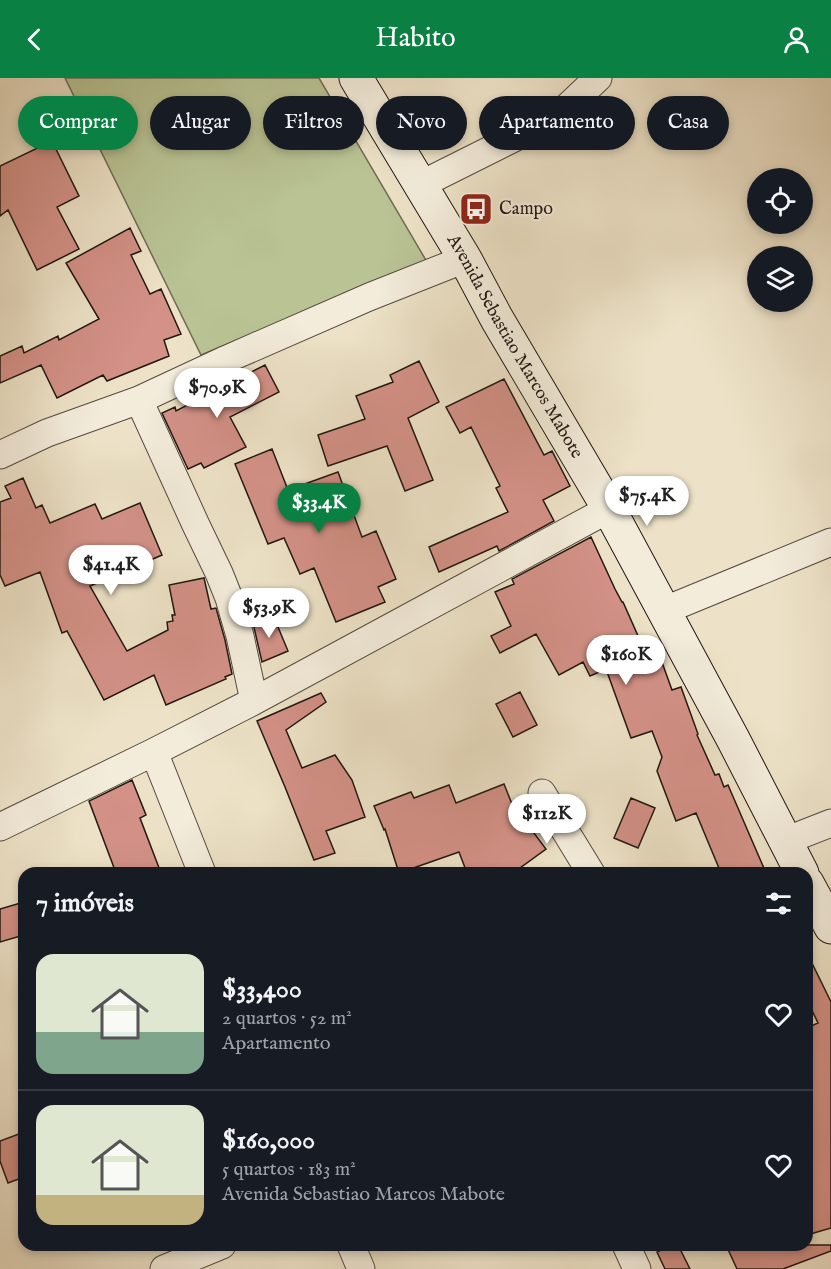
<!DOCTYPE html>
<html lang="pt">
<head>
<meta charset="utf-8">
<style>
	body { margin:0; font-family:"IM FELL English",serif; background:#242831; color:#f1f3f6; height:100vh; display:flex; flex-direction:column; font-size:22px; white-space:nowrap }
	* { box-sizing:border-box; margin:0 }
	p { font-size:20px; color:#9ea1a6 }
	.icon { flex:none; width:33px; height:33px; fill:none; stroke:currentColor; stroke-width:2; stroke-linecap:round; stroke-linejoin:round }
	.map { position:relative; flex:1; overflow:hidden }
	.details { position:absolute; left:18px; top:789px; width:795px; height:384px; display:flex; flex-direction:column; background:#171b24; border-radius:18px; box-shadow:0 3px 9px #0003 }
	.details>* { flex:none }
	.hud { position:absolute; left:18px; top:18px; width:795px; height:54px; display:flex; gap:12px }
	.buttons { position:absolute; left:747px; top:90px; display:grid; gap:12px }
	.buttons a { display:grid; place-items:center; width:66px; height:66px; border-radius:50%; background:#171b24; box-shadow:0 3px 9px #0003; font-size:30px }
	.price { position:absolute; translate:-50% -51px; padding:0 14px; border-radius:21px; background:#fff; color:#222; font-size:20px; line-height:39px; filter:drop-shadow(0 2px 3px #0008) }
	.price::after { content:''; position:absolute; left:50%; top:36px; width:18px; height:14px; margin-left:-9px; background:inherit; clip-path:polygon(0 0,100% 0,50% 100%) }
	.price.current { background:#0b8043; color:#fff }
	ul { padding:0; list-style:none }
	li { display:flex; align-items:center; gap:18px; height:150px; padding:0 18px }
	li+li { border-top:2px solid #363941 }
	li span { display:grid; place-items:center; flex:none; width:168px; height:120px; border-radius:18px; color:#555 }
	li>.icon { margin-inline-start:auto }
	span .icon { width:72px; height:72px; fill:#fffc; stroke-width:1 }
	li b { font-size:26px }
	h2 { display:flex; justify-content:space-between; align-items:center; height:72px; padding:0 18px; font-size:26px }
	.chip { padding:0 21px; border-radius:27px; background:#171b24; box-shadow:0 3px 9px #0003; font-size:21px; line-height:54px }
	.chip.current { background:#0b8043; color:#fff }
	header { display:flex; justify-content:space-between; align-items:center; height:78px; padding:0 18px; background:#0b8043; color:#fff; font-size:27px; font-weight:600 }
	.map>svg:first-child { display:block }
	.green { fill:#b9c394; stroke:#6e6d53; stroke-width:1.5 }
	.building { fill:#d39187; stroke:#221712; stroke-width:1.5 }
	.lines { fill:none; stroke-linecap:round; stroke-linejoin:round }
	.minor-casing { stroke:#554a3f; stroke-width:29 }
	.secondary-casing { stroke:#221712; stroke-width:35 }
	.minor { stroke:#f3ecdb; stroke-width:27 }
	.secondary { stroke:#f3ecdb; stroke-width:33 }
	.labels { text-anchor:middle; dominant-baseline:central; stroke-width:4.5; stroke-linejoin:round; paint-order:stroke }
	.poi-label { font-size:18px; fill:#221712; stroke:#f3ecdb; text-anchor:start }
	.street-label { font-size:18px; fill:#221712; stroke:#f3ecdb }
</style>
</head>
<body>
<header><svg class="icon" aria-label="back" viewBox="0 0 24 24"><path d="M15 5l-7 7 7 7"/></svg>Habito<svg class="icon" aria-label="person" viewBox="0 0 24 24"><circle cx="12" cy="8" r="4"/><path d="M4 21q1-7 8-7t8 7"/></svg></header>
<div class="map">
<svg width="831" height="1191" viewBox="0 0 831 1191">
	<rect width="100%" height="100%" fill="#ede2c7"/>
	<filter id="stains"><feTurbulence type="fractalNoise" baseFrequency=".00333" numOctaves="4"/><feColorMatrix values="0 0 0 0 .2 0 0 0 0 .09 0 0 0 0 .02 0 0 0 .5 -.17"/></filter>
	<radialGradient id="worn" r=".72"><stop offset=".6" stop-color="#630" stop-opacity="0"/><stop offset="1" stop-color="#630" stop-opacity=".3"/></radialGradient>
	<path class="green" d="M65,0H319L427,184L201,277Z"/>
	<path class="building" d="M52,63L79,118L57,129L79,171L37,192L8,132L0,138V88Z
		M130,150L141,173L131,177L150,216L161,211L181,256L164,262L169,278L107,303L103,297L57,320L41,287L0,305V278L22,268L24,275L58,258L59,262L99,241L66,185Z
		M419,283L439,324L408,340L433,402L405,413L387,368L328,388L318,357L365,341L356,318L393,304L390,297Z
		M265,287L279,314L230,339L246,369L204,390L201,385L188,391L162,335L175,329L176,333Z
		M504,301L544,377L552,373L570,408L543,422L554,443L499,473L497,468L439,494L429,469L508,434L496,410L500,408L471,349L460,355L446,329Z
		M272,371L288,412L338,394L362,459L376,453L396,501L378,509L385,524L336,544L314,490L300,496L284,460L268,466L235,386Z
		M23,400L36,430L42,427L50,445L95,426L102,441L140,425L162,477L90,508L127,573L168,552L167,544L173,543L172,537H175L169,507L204,500L211,531L216,530L225,562L232,596L225,599L226,601L166,627L154,597L104,622L67,553L62,555L40,494L5,508L0,497V424L11,420L5,408Z
		M591,459L615,511L622,524H623L643,569L655,565L672,612L681,609L698,656L697,657L715,697L719,696L724,709L728,707L766,795H721L696,735L676,743L657,693L662,679L652,653L631,660L606,591L590,598L583,584L559,597L536,556L500,575L491,558L511,548L495,514L514,506L512,501Z
		M273,537L288,573L262,584L253,545Z
		M520,614L537,647L513,659L496,626Z
		M321,615L326,624L286,652L302,690L335,677L352,702L365,739L326,753L335,775L314,782L285,709L257,643Z
		M132,702L146,737L140,740L161,795H116L89,723Z
		M504,706L522,751L528,747L546,771L513,795H467L459,774L399,795L385,751L384,752L374,728L411,714L414,720L449,707L456,725Z
		M631,720L655,730L638,770L614,760Z
		M24,824V857L0,864V831Z
		M807,875L831,924V1150L807,1157V950L818,945L807,922Z
		M24,1054V1099L8,1105L0,1083V1063Z
		M671,1167H678L690,1191H665L657,1174Z
		M726,1167H831V1173L783,1191H737Z"/>
	<g class="lines">
		<g class="minor-casing">
			<path id="minor" d="M420,107L550,42L563,33L598,0
				M139,322L195,445L219,495L229,520L240,558L254,623
				M0,377L47,355L139,322L227,281L369,219L465,181
				M663,533L831,464
				M154,674L202,795
				M542,715L591,795
				M0,749L154,674L254,623L609,431
				M785,763L831,745
				M351,1167L361,1191
				M626,1167L637,1191
				M164,1191L222,1167"/>
		</g>
		<g class="secondary-casing">
			<g id="secondary">
				<path id="s1" d="M356,0L465,181L497,241L609,431L733,661L802,795"/>
				<path d="M807,805L831,849"/>
			</g>
		</g>
		<use href="#minor" class="minor"/>
		<use href="#secondary" class="secondary"/>
	</g>
	<defs>
		<g id="bus-square" transform="scale(1.725)"><rect x="-9" y="-9" width="18" height="18" rx="4" fill="#8f2418" stroke="#f3ecdb"/><path d="M-5-6H5V4H4V6H2V4H-2V6H-4V4H-5ZM-3.5-4V0h7V-4ZM-3.5 1.2v1.5H-2V1.2ZM2 1.2v1.5H3.5V1.2Z" fill="#fff"/></g>
	</defs>
	<g fill-rule="evenodd">
		<use href="#bus-square" x="476" y="131"/>
	</g>
	<g class="labels">
		<g class="poi-label">
			<text x="499" y="131">Campo</text>
		</g>
		<g class="street-label">
			<text stroke="none"><textPath href="#s1" startOffset="312">Avenida Sebastiao Marcos Mabote</textPath></text>
		</g>
	</g>
	<rect width="100%" height="100%" filter="url(#stains)"/>
	<rect width="100%" height="100%" fill="url(#worn)"/>
</svg>
<div class="buttons">
<a><svg class="icon" aria-label="locate" viewBox="0 0 24 24"><circle cx="12" cy="12" r="6"/><path d="M12 2v4M12 18v4M2 12h4M18 12h4"/></svg></a>
<a><svg class="icon" aria-label="layers" viewBox="0 0 24 24"><path d="M12 4l9 5-9 5-9-5zM3 14l9 5 9-5"/></svg></a>
</div>
<b class="price" style="left:217px;top:341px">$70.9K</b>
<b class="price" style="left:647px;top:449px">$75.4K</b>
<b class="price current" style="left:319px;top:456px">$33.4K</b>
<b class="price" style="left:111px;top:518px">$41.4K</b>
<b class="price" style="left:269px;top:561px">$53.9K</b>
<b class="price" style="left:626px;top:608px">$160K</b>
<b class="price" style="left:547px;top:767px">$112K</b>
<div class="hud">
<a class="chip current">Comprar</a>
<a class="chip">Alugar</a>
<a class="chip">Filtros</a>
<a class="chip">Novo</a>
<a class="chip">Apartamento</a>
<a class="chip">Casa</a>
</div>
<section class="details">
<h2>7 imóveis<svg class="icon" aria-label="filters" viewBox="0 0 24 24"><path d="M4 7h16M4 17h16"/><circle cx="9" cy="7" r="2"/><circle cx="15" cy="17" r="2"/></svg></h2>
<ul>
<li><span style="background:linear-gradient(#dfe7d0 65%,#7fa58c 0)"><svg class="icon" aria-label="home" viewBox="0 0 24 24"><path d="M3 11l9-7 9 7M6 9v11h12V9"/></svg></span><div><b>$33,400</b><p>2 quartos · 52 m²</p><p>Apartamento</p></div><svg class="icon" aria-label="heart" viewBox="0 0 24 24"><path d="M12 20l-8-8c-3-5 5-10 8-4 3-6 11-1 8 4z"/></svg></li>
<li><span style="background:linear-gradient(#dfe7d0 75%,#c2b280 0)"><svg class="icon" aria-label="home" viewBox="0 0 24 24"><path d="M3 11l9-7 9 7M6 9v11h12V9"/></svg></span><div><b>$160,000</b><p>5 quartos · 183 m²</p><p>Avenida Sebastiao Marcos Mabote</p></div><svg class="icon" aria-label="heart" viewBox="0 0 24 24"><path d="M12 20l-8-8c-3-5 5-10 8-4 3-6 11-1 8 4z"/></svg></li>
</ul>
</section>
</div>
</body>
</html>
